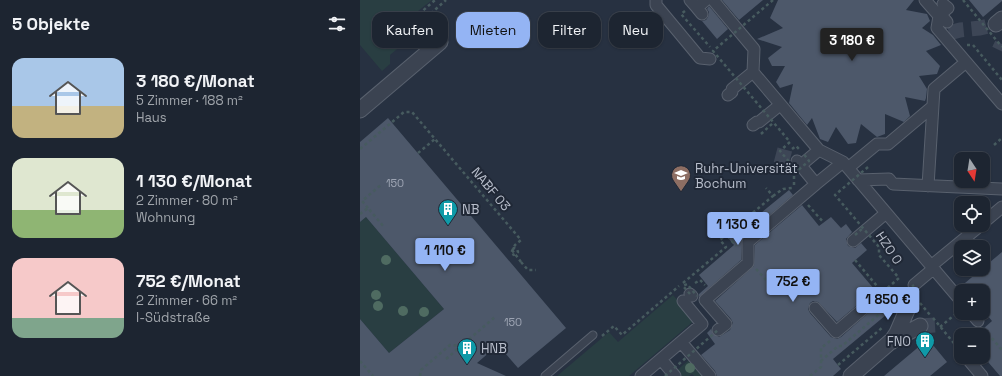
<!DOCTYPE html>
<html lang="de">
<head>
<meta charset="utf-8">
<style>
	body { margin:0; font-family:"Space Grotesk",sans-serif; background:#2a313d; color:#f1f3f6; height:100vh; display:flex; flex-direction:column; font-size:15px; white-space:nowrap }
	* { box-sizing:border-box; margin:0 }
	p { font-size:13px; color:#a0a5ab }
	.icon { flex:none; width:22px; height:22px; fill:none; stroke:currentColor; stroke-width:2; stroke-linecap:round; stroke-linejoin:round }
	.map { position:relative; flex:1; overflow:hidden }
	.sheet { display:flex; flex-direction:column; background:#1d2531; width:360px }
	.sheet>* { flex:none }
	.top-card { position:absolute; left:12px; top:12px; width:380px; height:36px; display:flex; gap:8px }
	.needle { width:26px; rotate:168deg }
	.tools { position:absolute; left:594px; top:152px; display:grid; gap:8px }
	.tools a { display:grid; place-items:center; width:36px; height:36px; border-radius:8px; background:#1d2531; box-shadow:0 1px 3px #0004,0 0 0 1px #3b424d; font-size:20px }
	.price { position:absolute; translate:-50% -34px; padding:0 9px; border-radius:4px; background:#94b4f4; color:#111; font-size:13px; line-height:26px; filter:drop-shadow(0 1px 2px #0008) }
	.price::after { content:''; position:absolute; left:50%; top:24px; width:12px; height:9px; margin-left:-6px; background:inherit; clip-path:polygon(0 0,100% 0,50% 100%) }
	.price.active { background:#222; color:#fff }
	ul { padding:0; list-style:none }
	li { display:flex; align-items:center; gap:12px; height:100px; padding:0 12px }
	li span { display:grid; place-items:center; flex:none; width:112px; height:80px; border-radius:12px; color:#555 }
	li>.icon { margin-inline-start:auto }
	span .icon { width:48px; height:48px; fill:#fffc; stroke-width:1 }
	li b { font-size:17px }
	h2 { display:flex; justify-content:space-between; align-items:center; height:48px; padding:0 12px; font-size:17px }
	.tag { padding:0 14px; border-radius:12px; background:#1d2531; box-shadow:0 1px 3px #0004,0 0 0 1px #3b424d; font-size:14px; line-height:36px }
	.tag.active { background:#94b4f4; color:#111 }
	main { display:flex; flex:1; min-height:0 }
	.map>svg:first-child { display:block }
	.green { fill:#293e42 }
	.building { fill:#4d586a }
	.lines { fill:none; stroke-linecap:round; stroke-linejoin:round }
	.minor-tunnel { stroke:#3d4656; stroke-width:15; stroke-dasharray:15 8; stroke-linecap:butt }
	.service-casing { stroke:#59616e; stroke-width:9 }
	.pedestrian-casing { stroke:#59616e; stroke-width:13 }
	.minor-casing { stroke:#59616e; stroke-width:17 }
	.path { stroke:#475b5f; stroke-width:2.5; stroke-dasharray:3 3; stroke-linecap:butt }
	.service { stroke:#3b4351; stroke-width:7 }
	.pedestrian { stroke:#3b4351; stroke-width:11 }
	.minor { stroke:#3b4351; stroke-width:15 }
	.path-bridge { stroke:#475b5f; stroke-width:2.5; stroke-dasharray:3 3; stroke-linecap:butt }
	.tree { fill:#4f6b61 }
	.labels { text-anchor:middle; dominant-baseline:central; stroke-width:4; stroke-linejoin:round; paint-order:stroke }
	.number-label { font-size:11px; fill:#9da4b3 }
	.poi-label { font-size:13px; fill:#b8becb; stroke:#202836; text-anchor:start }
	.street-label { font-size:13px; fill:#b8becb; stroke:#202836 }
</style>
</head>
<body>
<main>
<section class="sheet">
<h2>5 Objekte<svg class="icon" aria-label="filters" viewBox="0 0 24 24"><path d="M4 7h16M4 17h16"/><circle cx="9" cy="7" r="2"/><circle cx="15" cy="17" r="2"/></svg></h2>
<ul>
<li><span style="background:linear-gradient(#a9c7e8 60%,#c2b280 0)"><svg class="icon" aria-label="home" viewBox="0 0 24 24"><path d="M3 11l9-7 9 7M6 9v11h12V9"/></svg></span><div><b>3 180 €/Monat</b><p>5 Zimmer · 188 m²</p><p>Haus</p></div></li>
<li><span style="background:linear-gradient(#dfe7d0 65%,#8fb573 0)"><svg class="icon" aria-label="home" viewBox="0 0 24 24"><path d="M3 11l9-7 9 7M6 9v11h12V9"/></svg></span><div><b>1 130 €/Monat</b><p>2 Zimmer · 80 m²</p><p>Wohnung</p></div></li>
<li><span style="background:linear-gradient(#f6c9c9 75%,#7fa58c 0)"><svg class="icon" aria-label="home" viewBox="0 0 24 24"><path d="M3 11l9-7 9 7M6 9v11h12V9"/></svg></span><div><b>752 €/Monat</b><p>2 Zimmer · 66 m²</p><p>I-Südstraße</p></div></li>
</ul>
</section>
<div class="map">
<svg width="642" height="376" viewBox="0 0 642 376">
	<rect width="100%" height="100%" fill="#273141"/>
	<path class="green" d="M0,0H72L53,15L63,27L30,55V64L22,71L0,45Z
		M6,217L84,309L29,353L0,319V222Z
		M313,295L335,320L269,376H197L249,332L258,342Z
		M330,359L345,376H334L332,374L329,376H318L315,372Z"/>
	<path class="building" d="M362,0H403L379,20Z
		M418,0H554L546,10L567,14L570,21L562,28L573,35L581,45L566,51L580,66L577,74L559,76L567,89L566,98L565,101L545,97L550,116L544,122L525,114V134L517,137L501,124L496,143L488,144L476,127L468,142L460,139L452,118L447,125L429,103L433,84L420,88L416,82L425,66H412L408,58L422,47L397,39L423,28L410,18Z
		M609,0H642V1L623,17Z
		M349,6L368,29L357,39L342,21L346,20L348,17L349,12L347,9Z
		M28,118L206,328L158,368L138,345L117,363L146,376H0V319L29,353L84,309L6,217L0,222V142Z
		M429,190L433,195L382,239L381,260L339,297V294L348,286L339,275L374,245L369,239Z
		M442,205L459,226L471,217L481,228L486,224L492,232L486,239L488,246L495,248L501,243L507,250L492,263L515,290L477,322L458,302L453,301L450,303L448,309L450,313L471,337L477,339L481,337L523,300L532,310L473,359L481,369L473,376H357L355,371L341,355L355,344L347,333L351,329L353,334L359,337L370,330L373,323L371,319L355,301L394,266L395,245Z
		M642,252V376H640L623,356V329L632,321L623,310V291H602L599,288Z
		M568,339L587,362L570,376H524Z"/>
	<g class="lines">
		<path class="minor-tunnel" d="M589,33L600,30L620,28L636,24
			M639,50L642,44
			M421,164L426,145
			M547,310L552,296
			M560,326L576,325"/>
		<g class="service-casing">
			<path id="service" d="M185,376L233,335"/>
		</g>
		<g class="pedestrian-casing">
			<path id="pedestrian" d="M296,0V5L340,58L350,59
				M330,0L337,8
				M353,0L394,49L393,72L459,150L483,162L601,301
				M565,0L579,16H582L587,22
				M583,4L588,8L579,16L577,28L642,104
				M342,14L337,8L346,0
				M368,95L372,92V89L393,72
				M393,125L397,122H399L420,105
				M441,165L459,150
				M488,168L517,144H528L572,107
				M498,180L529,179L533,184L642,189
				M456,184L483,162
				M568,186L574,89L606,62
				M623,223L642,207
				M493,241L526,213
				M571,266L621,225
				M554,285L573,269
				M330,294L332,296
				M455,308L476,332L518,296
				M611,313L618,321
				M358,330L366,324L345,300L388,263V242L456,184L437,161
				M321,342L350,376
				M606,357L622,376
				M301,359L315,376
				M281,376L342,324L323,301"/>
		</g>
		<g class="minor-casing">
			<path id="minor" d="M636,24L642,19
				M0,110L80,42
				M531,342L537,333L547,310
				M491,376L530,342L560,326"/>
		</g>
		<path class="path" d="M325,11L321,14L350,47
			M68,26L73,22L68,16L86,0
			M73,32L58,15L75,0
			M607,45H613L642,80
			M634,145L642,138
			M0,149L44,112H52L161,240L155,245L151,253L154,255L156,254L158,252L157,249L154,248L152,250
			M432,149L436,146L440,150
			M58,153L75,139
			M434,176V187
			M413,196L423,189L432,188
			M448,205L464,223
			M8,208L2,201L22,184
			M0,214L8,208L24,227
			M360,227L376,246
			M495,260L517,286
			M161,262L168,270H176
			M396,269L409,283
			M323,283L366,247L360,240L413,196L406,188
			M335,283L340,280L345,285
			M560,303L570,315
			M573,318L598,348
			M580,327L598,312
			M624,329L642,350
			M242,336L254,326L262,335L319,286
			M470,341L461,348V361L478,346H482L529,306
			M86,359L101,346
			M0,361L13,376
			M478,365L523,327
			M60,376L61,370L90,345L101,346L135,317
			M450,376L461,367V361"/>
		<use href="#service" class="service"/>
		<use href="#pedestrian" class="pedestrian"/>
		<use href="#minor" class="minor"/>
		<path class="path-bridge" d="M413,0L353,51L430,142L420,151L437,171L449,161L443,153
			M603,0L642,47
			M401,134L414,122
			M508,167L475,195L519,247V255L539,278L518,296
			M495,235L503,228
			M152,250L161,262
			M330,294L323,286L327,284L337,296
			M529,306L554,285
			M305,376L358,330"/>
	</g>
	<g class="tree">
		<circle cx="26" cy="260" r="5"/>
		<circle cx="16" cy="295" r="5"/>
		<circle cx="18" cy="306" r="5"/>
		<circle cx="43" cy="311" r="5"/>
		<circle cx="64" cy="312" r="5"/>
		<circle cx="330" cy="368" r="5"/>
	</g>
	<defs>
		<g id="university-pin" transform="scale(1)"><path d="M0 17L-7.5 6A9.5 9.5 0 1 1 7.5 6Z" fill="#8d6e63" stroke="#202836"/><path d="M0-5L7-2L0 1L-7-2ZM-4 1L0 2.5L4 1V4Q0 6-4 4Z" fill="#fff"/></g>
		<g id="building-pin" transform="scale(1)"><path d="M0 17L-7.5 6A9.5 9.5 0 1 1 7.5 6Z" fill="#0f9aa8" stroke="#202836"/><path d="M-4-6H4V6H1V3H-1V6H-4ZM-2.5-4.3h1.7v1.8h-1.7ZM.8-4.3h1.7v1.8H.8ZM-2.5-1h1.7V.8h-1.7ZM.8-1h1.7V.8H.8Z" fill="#fff"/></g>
	</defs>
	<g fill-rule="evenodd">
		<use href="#university-pin" x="321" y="175"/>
		<use href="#building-pin" x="88" y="209"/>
		<use href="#building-pin" x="565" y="341"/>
		<use href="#building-pin" x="107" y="348"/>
	</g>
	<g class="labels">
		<g class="number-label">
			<text x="35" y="183">150</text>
			<text x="153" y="322">150</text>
		</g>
		<g class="poi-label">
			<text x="335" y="168">Ruhr-Universität<tspan x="335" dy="15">Bochum</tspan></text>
			<text x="102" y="209">NB</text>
			<text x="551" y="341" text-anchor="end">FNO</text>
			<text x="121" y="348">HNB</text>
		</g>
		<g class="street-label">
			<text transform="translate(131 189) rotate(50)">NABF 03</text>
			<text transform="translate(529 248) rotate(56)">HZO 0</text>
		</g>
	</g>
</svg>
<div class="tools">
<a><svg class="needle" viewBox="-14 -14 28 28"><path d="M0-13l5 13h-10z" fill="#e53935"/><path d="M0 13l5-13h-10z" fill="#a0a5ab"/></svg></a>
<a><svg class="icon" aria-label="locate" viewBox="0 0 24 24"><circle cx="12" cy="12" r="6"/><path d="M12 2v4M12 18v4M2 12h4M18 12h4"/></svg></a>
<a><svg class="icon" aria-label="layers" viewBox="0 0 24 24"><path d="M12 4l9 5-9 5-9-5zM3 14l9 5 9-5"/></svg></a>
<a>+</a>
<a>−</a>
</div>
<b class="price active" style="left:492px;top:62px">3 180 €</b>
<b class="price" style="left:378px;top:246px">1 130 €</b>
<b class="price" style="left:85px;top:272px">1 110 €</b>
<b class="price" style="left:433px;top:303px">752 €</b>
<b class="price" style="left:528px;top:321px">1 850 €</b>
<div class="top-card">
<a class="tag">Kaufen</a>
<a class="tag active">Mieten</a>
<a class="tag">Filter</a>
<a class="tag">Neu</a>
</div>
</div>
</main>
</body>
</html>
